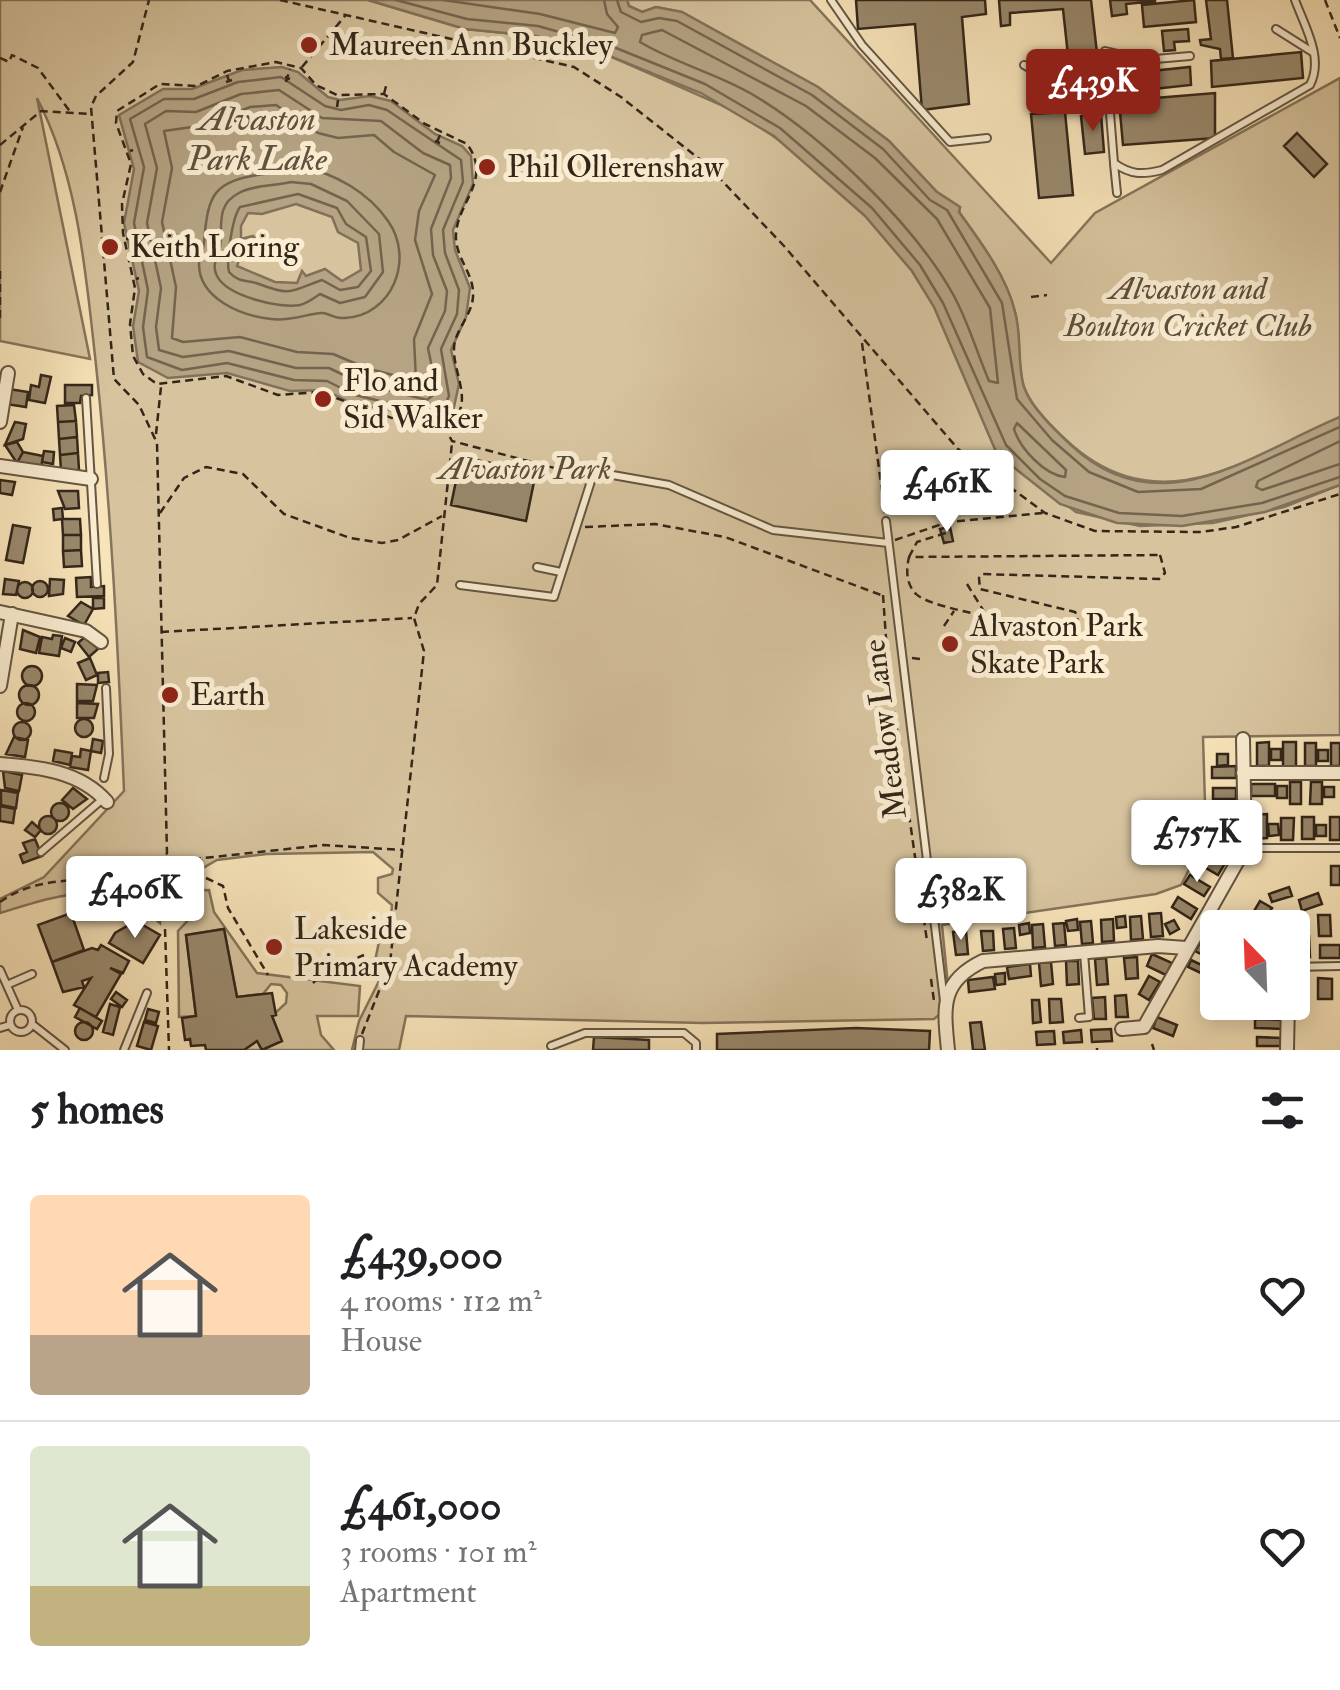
<!DOCTYPE html>
<html lang="en">
<head>
<meta charset="utf-8">
<style>
	body { margin:0; font-family:"IM FELL Double Pica",serif; background:#f2f2f2; color:#202124; height:100vh; display:flex; flex-direction:column; font-size:38px; white-space:nowrap }
	* { box-sizing:border-box; margin:0 }
	p { font-size:32px; color:#757577 }
	.icon { flex:none; width:55px; height:55px; fill:none; stroke:currentColor; stroke-width:2; stroke-linecap:round; stroke-linejoin:round }
	.map { position:relative; height:1050px; overflow:hidden }
	.side { display:flex; flex-direction:column; background:#fff; flex:1 }
	.side>* { flex:none }
	.needle { width:65px; rotate:337deg }
	.controls { position:absolute; left:1200px; top:910px; display:grid; gap:20px }
	.controls a { display:grid; place-items:center; width:110px; height:110px; border-radius:10px; background:#fff; box-shadow:0 5px 25px #0003; font-size:50px }
	.price { position:absolute; translate:-50% -85px; padding:0 22px; border-radius:10px; background:#fff; color:#222; font-size:32px; line-height:65px; filter:drop-shadow(0 2px 5px #0008) }
	.price::after { content:''; position:absolute; left:50%; top:60px; width:30px; height:22px; margin-left:-15px; background:inherit; clip-path:polygon(0 0,100% 0,50% 100%) }
	.price.active { background:#8f2418; color:#fff }
	ul { padding:0; list-style:none }
	li { display:flex; align-items:center; gap:30px; height:250px; padding:0 30px }
	li+li { border-top:2px solid #e0e0e0 }
	li span { display:grid; place-items:center; flex:none; width:280px; height:200px; border-radius:10px; color:#555 }
	li>.icon { margin-inline-start:auto }
	span .icon { width:120px; height:120px; fill:#fffc; stroke-width:1 }
	li b { font-size:42px }
	h2 { display:flex; justify-content:space-between; align-items:center; height:120px; padding:0 30px; font-size:42px }
	.map>svg:first-child { display:block }
	.green { fill:#d7c49f; stroke:#85755c; stroke-width:2.5 }
	.water { fill:#b5a383; stroke:#817159; stroke-width:2.5; fill-rule:evenodd }
	.lines { fill:none; stroke-linecap:round; stroke-linejoin:round }
	.shore { stroke:#74644e; stroke-width:2.5 }
	.building { fill:#99896d; stroke:#332619; stroke-width:2.5 }
	.service-casing { stroke:#645641; stroke-width:10 }
	.minor-casing { stroke:#645641; stroke-width:16 }
	.path { stroke:#332619; stroke-width:2.5; stroke-dasharray:8 5; stroke-linecap:butt }
	.service { stroke:#faedd2; stroke-width:6 }
	.minor { stroke:#faedd2; stroke-width:12 }
	.poi-dot { fill:#8f2418; stroke:#faedd2; stroke-width:4 }
	.labels { text-anchor:middle; dominant-baseline:central; stroke-width:10; stroke-linejoin:round; paint-order:stroke }
	.poi-label { font-size:32px; fill:#332619; stroke:#faedd2; text-anchor:start }
	.park-label { font-size:32px; font-style:italic; fill:#5c4e3a; stroke:#faedd2 }
	.street-label { font-size:32px; fill:#332619; stroke:#faedd2 }
	.water-label { font-size:35px; font-style:italic; fill:#60523e; stroke:#faedd2 }
</style>
</head>
<body>
<div class="map">
<svg width="1340" height="1050" viewBox="0 0 1340 1050">
	<rect width="100%" height="100%" fill="#f8e4ba"/>
	<filter id="stains"><feTurbulence type="fractalNoise" baseFrequency=".002" numOctaves="4"/><feColorMatrix values="0 0 0 0 .2 0 0 0 0 .09 0 0 0 0 .02 0 0 0 .5 -.17"/></filter>
	<radialGradient id="worn" r=".72"><stop offset=".6" stop-color="#630" stop-opacity="0"/><stop offset="1" stop-color="#630" stop-opacity=".3"/></radialGradient>
	<path class="green" d="M0,0H368L465,29L536,36L612,57L744,115L791,149L865,215L912,271L934,306L997,452L1076,512L1140,526L1213,523L1284,507L1340,485V735L1203,737L1206,837L1181,885L1156,894L942,925L950,1006L934,1019L703,1023L406,1016L399,1050H352L359,1021L384,971L374,966L382,927H390L392,905L378,893V878L392,874L393,869L373,852L267,854L217,860L196,872L187,865L167,868L161,875L160,923C109,876 59,895 0,913V899L44,877L124,791C118,648 111,507 96,365C86,276 79,179 37,98L90,359L0,341Z
		M627,0H810L1051,263L1095,213L1340,78V417C1248,461 1157,525 1066,440C1052,427 1030,406 1024,387C1016,365 1022,336 1015,312C1006,276 980,241 959,212L960,207L937,192L889,141L818,87L681,12L656,7L642,12L629,6Z
		M209,890L214,912L257,973L360,986L358,1016H317L321,1035L334,1050H243L257,1041L262,1050L281,1041L272,1016L286,1003L287,993L281,985L271,984L263,994L237,997L224,929L186,935L196,1016L179,1017L178,931L191,917L186,912H168L167,897L177,891Z"/>
	<path class="water" d="M368,0H627L629,6L642,12L656,7L682,12L818,87L889,141L937,192L960,207L959,212C980,241 1007,277 1015,312C1022,336 1017,365 1024,387C1031,408 1056,431 1072,446C1161,528 1251,454 1340,417V485L1265,512L1182,526L1117,523L1060,504L997,454L934,307L912,271L865,216L774,136L701,93L612,57L536,36L465,29Z
		M282,67L298,72L328,97L340,100L370,96L391,101L435,134L462,146L471,156L473,184L453,230L455,250L470,288L466,317L451,350L459,384L452,416L424,423L387,409L353,404L325,390L290,391L227,373L168,378L138,362L133,326L139,291L124,223L134,169L119,115L163,89H192L242,70ZM296,204L332,217L338,232L358,243L361,270L342,281L325,269L306,276L302,271L297,283L275,282L237,266L242,251L257,241L253,236L241,239V226L248,213L262,214Z"/>
	<g class="lines">
		<path class="shore" d="M396,0L467,19L538,26L616,48L705,84L780,128L872,208L920,265L943,303L1006,445L1040,479L1065,496L1119,513L1182,516L1262,503L1340,477
			M443,0L540,14L615,33L618,27L607,14L604,0
			M617,0L621,12L641,22L659,18L677,21L812,95L883,149L930,200L947,210L1002,303L1017,399L1052,440L1089,472L1138,492L1201,489L1340,427
			M662,30L806,106L875,158L937,219L990,308L998,383L989,381C977,353 969,324 954,296C915,225 821,134 750,93C715,73 675,63 640,42L642,35Z
			M281,77L325,106L341,110L369,105L387,110L461,160L463,182L443,230L445,253L459,290L457,314L441,349L449,396L445,405L430,413L355,395L327,381L294,380L227,363L182,370L147,357L143,327L148,290L134,223L144,167L130,119L164,99H194L238,82Z
			M279,90L322,118L381,121L423,153L450,165L451,178L431,229L433,255L447,291L445,311L428,348L437,392L427,400L360,383L329,368H296L229,351L183,357L159,350L156,327L161,288L147,223L157,168L145,124L166,111L196,112L241,94Z
			M276,105L318,133L338,138L374,135L394,152L435,175L419,211L415,240L432,294L414,339L416,381L366,368L333,354L297,352L240,337L183,342L172,338L176,287L162,222L172,168L164,131L206,125L250,107Z
			M301,167C335,173 369,193 388,221C415,259 392,316 345,318C336,319 330,314 323,313C312,312 291,322 271,319C242,316 199,299 199,264C199,256 204,250 204,242C208,194 213,181 264,174C277,172 288,167 301,167Z
			M291,182L311,184L347,201L379,234L383,272L365,297L340,303L320,294C314,298 308,303 300,305C280,309 227,296 217,276C211,264 218,258 220,247C223,227 215,205 239,193C253,185 275,186 291,182Z
			M298,194L337,208L346,224L366,237L371,271L358,287L340,290L322,280C290,291 293,297 259,284C246,279 240,284 229,272C226,261 232,218 240,207Z
			M1017,423L1066,470L1065,477C1045,475 1020,449 1014,429Z
			M1340,441L1258,481L1256,487L1262,490L1340,464"/>
	</g>
	<path class="building" d="M856,0H985L986,14L962,17L969,104L922,110L915,24L858,29Z
		M999,0H1091L1098,62L1085,63V67L1069,65L1063,9L1010,13V25L1001,26Z
		M1110,0H1155V1L1126,4L1127,14L1112,16Z
		M1194,0L1196,22L1144,27L1142,5Z
		M1206,0H1227L1233,58L1221,59L1220,49L1201,45L1200,40L1211,39Z
		M1188,29L1189,41L1174,42L1175,50L1164,51L1162,31Z
		M1301,52L1303,78L1212,87L1211,61Z
		M1190,67L1191,85L1143,90V83H1138L1139,90L1120,92L1118,74L1138,72V78L1142,72Z
		M1215,93V138L1123,145L1119,101Z
		M1065,112L1073,195L1039,198L1031,114Z
		M1101,114L1104,152L1085,154L1081,116Z
		M1297,133L1327,164L1314,177L1284,146Z
		M41,375L51,377L45,403L29,400L31,385L39,387Z
		M65,385H92V395L81,396L80,403H65Z
		M9,389L28,392L26,407L6,404Z
		M74,405L76,421L58,422L57,406Z
		M76,421L77,437L59,439L58,422Z
		M15,422L26,424L23,439L5,445Z
		M77,437L78,453L60,455L59,439Z
		M17,442L23,452L17,463L5,445Z
		M44,451L54,452L53,464L42,462Z
		M23,452L43,456L41,468L17,463Z
		M78,453L79,470L61,471L60,455Z
		M461,457L536,472L526,521L451,505Z
		M0,480L15,482L12,495L0,493Z
		M58,491H78L79,508L65,509Z
		M62,508L63,519L54,520L53,509Z
		M62,519H80L81,535H63Z
		M13,525L30,528L23,563L6,560Z
		M950,527L953,541L944,543L940,529Z
		M63,535H81V550L63,551Z
		M81,550L82,566L64,567L63,551Z
		M91,577V587L104,586V596L77,597L76,578Z
		M5,579L19,581L16,595L3,594Z
		M50,579L64,580L63,594L49,596Z
		M32 589a8 8 0 1 1 16 0a8 8 0 1 1-16 0Z
		M17 590a8 8 0 1 1 16 0a8 8 0 1 1-16 0Z
		M93,598H104V608L93,609Z
		M81,602L93,609L84,625L68,616Z
		M23,630L40,637L36,653L20,649Z
		M53,635L62,636L59,656L39,653L42,637L52,639Z
		M86,636L98,649L89,657L78,643Z
		M65,638L75,642L71,652L61,648Z
		M90,658L97,675L86,680L78,663Z
		M22 676a10 10 0 1 1 20 0a10 10 0 1 1-20 0Z
		M108,672L109,682L98,683V673Z
		M77,684L97,685L93,701H77Z
		M19 695a10 10 0 1 1 20 0a10 10 0 1 1-20 0Z
		M17 712a9 9 0 1 1 18 0a9 9 0 1 1-18 0Z
		M77,703L98,704L94,718H77Z
		M75 728a9 9 0 1 1 18 0a9 9 0 1 1-18 0Z
		M13 731a9 9 0 1 1 18 0a9 9 0 1 1-18 0Z
		M14,737L28,740L25,757L6,754Z
		M93,739L103,741L101,753L91,751Z
		M1269,742V766H1257V743Z
		M1283,742H1296V767H1283Z
		M1305,743H1316V766H1305Z
		M1331,743H1340V766H1331Z
		M81,749L91,751L88,770L70,767L72,756L80,757Z
		M1271,749H1281V760H1271Z
		M55,750L72,753L70,765L53,761Z
		M1318,750H1328V761H1318Z
		M1217,754H1228V765L1217,766Z
		M1236,766V778H1212V767Z
		M3,771L22,775L19,791L5,788Z
		M1290,782H1301V804H1290Z
		M1311,782H1322V804H1310Z
		M1251,784H1275V796H1251Z
		M1277,786H1287V798H1277Z
		M1324,787H1334V797H1324Z
		M73,788L87,799L73,809L62,800Z
		M1213,788H1236V799H1213Z
		M1,790L18,793L16,808L1,805Z
		M1216,801H1228V811L1217,812Z
		M51 812a9 9 0 1 1 18 0a9 9 0 1 1-18 0Z
		M0,806L15,809L13,823L0,821Z
		M1213,814H1236V825H1213Z
		M1267,814V838L1254,839V815Z
		M39 825a9 9 0 1 1 18 0a9 9 0 1 1-18 0Z
		M1302,817H1314V839H1302Z
		M1330,817H1340V840H1330Z
		M1281,818H1294L1293,840H1281Z
		M32,822L41,830L35,837L25,830Z
		M1268,824H1278L1279,835L1269,836Z
		M1316,825H1326V836H1316Z
		M1213,836L1234,847L1229,856L1208,845Z
		M35,839L42,856L23,863L20,855L27,852L23,843Z
		M1205,854L1224,865L1218,875L1199,864Z
		M1331,866H1340V885H1331Z
		M1190,875L1210,887L1204,896L1184,884Z
		M1289,887L1292,896L1272,902L1269,894Z
		M1318,893L1322,904L1302,911L1299,900Z
		M1178,897L1197,909L1191,919L1172,907Z
		M1260,901L1272,908L1266,918L1254,911Z
		M71,913L84,950L52,962L38,925Z
		M1161,913L1163,936L1151,937L1149,914Z
		M1222,914L1232,920L1227,928L1217,923Z
		M1318,915H1330L1331,936H1319Z
		M1125,916L1126,927L1117,928L1116,917Z
		M1141,916L1143,939L1131,940L1130,917Z
		M1077,919L1078,930L1068,931L1066,921Z
		M1113,919L1114,941L1102,942L1101,920Z
		M1174,920L1179,929L1170,934L1165,924Z
		M136,921L160,935L143,963L109,943L115,933Z
		M1091,921L1093,943L1082,944L1080,922Z
		M1210,922L1221,928L1218,939L1205,932Z
		M1029,923L1030,933L1020,935L1019,925Z
		M1064,923L1066,945L1055,946L1053,924Z
		M1043,924L1045,947L1033,948L1032,925Z
		M1014,928L1016,948L1005,949L1003,929Z
		M224,929L237,997L272,993L276,1015L272,1016L282,1041L262,1050L257,1041L244,1050H206L205,1045L191,1046L190,1039L185,1040L182,1018L196,1016L186,935Z
		M966,931L968,954L956,955L953,932Z
		M981,931H993L994,950L983,951Z
		M1297,936H1309L1310,957H1297Z
		M1201,941L1218,949L1213,960L1195,951Z
		M101,945L129,961L123,973L110,968L121,974L96,1017L74,1005L91,978L82,981L84,987L63,992L52,962L92,948L98,950Z
		M1320,945H1340V958H1320Z
		M1152,954L1172,963L1166,975L1147,966Z
		M1137,957L1138,978L1126,979L1124,958Z
		M1106,958L1108,984L1097,985L1095,959Z
		M1191,960L1206,967L1203,974L1188,967Z
		M1066,961H1078L1079,984L1067,985Z
		M1051,962L1053,984L1041,986L1039,963Z
		M1030,964L1031,976L1009,979L1007,967Z
		M1005,973V984L996,985L995,974Z
		M1149,976L1160,982L1149,1000L1139,994Z
		M993,977L995,989L969,992L968,980Z
		M1318,978L1332,979V999H1318Z
		M1297,979H1308V998H1297Z
		M116,992L127,1000L122,1007L111,999Z
		M1126,995L1128,1017H1116L1115,996Z
		M1105,997L1106,1019H1094L1092,998Z
		M1049,999H1061L1063,1022L1050,1023Z
		M1032,1000H1039L1041,1022L1033,1023Z
		M110,1004L120,1007L113,1035L103,1032Z
		M1258,1004H1279V1013L1258,1012Z
		M80,1008L102,1021L97,1029L75,1017Z
		M148,1009L159,1012L156,1023L145,1020Z
		M1157,1017L1177,1025L1173,1036L1153,1028Z
		M1255,1019L1283,1020V1029L1255,1028Z
		M144,1022L158,1026L151,1050L137,1046Z
		M981,1022L985,1050H973L970,1023Z
		M75 1031a9 9 0 1 1 18 0a9 9 0 1 1-18 0Z
		M856,1028L930,1031L929,1050H717V1034Z
		M1111,1029L1112,1041L1092,1042L1091,1030Z
		M1081,1030L1082,1042L1064,1043L1063,1032Z
		M1054,1031L1055,1044L1037,1045L1036,1032Z
		M594,1037L649,1040V1050H593Z
		M1257,1037L1281,1038L1280,1046H1257Z"/>
	<g class="lines">
		<g class="service-casing">
			<path id="service" d="M831,0L862,45L950,142L987,138
				M1276,29L1314,53
				M1190,56L1144,60L1105,51L1114,163C1131,175 1142,175 1162,170L1310,85C1324,58 1305,27 1295,0
				M1024,65L1044,76H1105
				M1114,164L1117,193
				M86,398L97,584
				M886,521L944,1001
				M537,567L561,572
				M460,585L554,597L592,478L607,474L669,485L773,530L888,543
				M104,778L109,754L106,688
				M1246,848H1340
				M41,852L104,798
				M1292,967L1340,966
				M0,970L18,1010
				M9,984L32,974
				M10 1021a11 11 0 1 1 22 0a11 11 0 1 1-22 0Z
				M1079,1018L1089,1017L1084,953
				M32,1024L65,1050
				M0,1028L10,1025
				M551,1046L585,1033H684L696,1043V1050
				M124,1050L147,993
				M359,1050L360,1040"/>
		</g>
		<g class="minor-casing">
			<path id="minor" d="M0,422L8,373
				M0,466L91,479
				M0,612L86,631L101,642
				M0,686L12,614
				M0,764C39,767 80,771 107,802
				M1243,773H1340
				M1288,919V928
				M1122,1029L1144,1027L1245,848L1243,739
				M948,1050C944,1009 939,982 983,961L1158,946L1186,948
				M1287,1050L1288,1002"/>
		</g>
		<path class="path" d="M280,0L574,67L621,97L707,165L784,246L958,449L1045,513L1095,531L1201,532L1236,527L1340,494
			M1325,0L1340,38
			M523,55L527,37
			M0,58L9,62L12,55L38,68L71,113
			M302,67L345,16
			M227,75L229,81
			M285,77L290,79
			M226,82L232,80
			M286,82L290,69
			M384,94L387,82
			M337,107L338,100
			M435,141L440,143
			M437,142L440,135
			M0,145L41,111L89,114
			M130,151L133,150
			M0,192L23,127
			M126,239H128
			M0,271V318
			M136,279L139,278
			M1031,297L1047,295
			M862,343L885,513
			M444,426L403,422L319,392L278,395L226,376L157,384L143,374L133,356L130,324L135,288L123,233L122,204L131,164L116,123L117,111L160,84L197,86L227,71L276,62L301,68L316,85L337,95L384,94L425,124L467,144C494,181 454,204 456,239C457,258 472,273 473,291C475,314 454,329 454,349C453,375 478,409 444,426L452,441L581,475
			M156,434L161,387
			M160,513L184,478L206,467L243,474L284,514L350,538L382,543L398,540L442,516
			M585,527L655,524L725,537L881,595
			M895,540L948,522L1043,513
			M1160,555L1165,573L1159,579L982,574L979,578L980,589L1075,612L1078,617L1075,629C1049,628 931,610 916,594C906,584 906,570 909,557H913Z
			M909,557L917,542L949,532L948,523
			M967,584L985,613
			M883,595L888,667L927,941
			M944,626L954,611
			M161,632L412,618
			M912,658L921,659
			M201,859L203,890
			M167,862L324,845L403,850
			M206,878L223,886L228,908L268,975
			M0,902C44,870 104,885 155,874L167,853L157,443L139,405L114,379L91,107L96,96L133,62L149,0
			M165,929L169,1050
			M931,979L934,1001
			M313,983L324,972L364,955
			M362,1034L390,963L424,651L414,618L419,604L437,585L452,443
			M1152,1044L1154,1050
			M1097,1050V1048"/>
		<use href="#service" class="service"/>
		<use href="#minor" class="minor"/>
	</g>
	<g class="poi-dot">
		<circle cx="309" cy="45" r="10"/>
		<circle cx="487" cy="167" r="10"/>
		<circle cx="110" cy="247" r="10"/>
		<circle cx="323" cy="399" r="10"/>
		<circle cx="950" cy="644" r="10"/>
		<circle cx="170" cy="695" r="10"/>
		<circle cx="274" cy="947" r="10"/>
	</g>
	<g class="labels">
		<g class="poi-label">
			<text x="329" y="45">Maureen Ann Buckley</text>
			<text x="507" y="167">Phil Ollerenshaw</text>
			<text x="130" y="247">Keith Loring</text>
			<text x="343" y="381">Flo and<tspan x="343" dy="37">Sid Walker</tspan></text>
			<text x="970" y="626">Alvaston Park<tspan x="970" dy="37">Skate Park</tspan></text>
			<text x="190" y="695">Earth</text>
			<text x="294" y="929">Lakeside<tspan x="294" dy="37">Primary Academy</tspan></text>
		</g>
		<g class="park-label">
			<text x="1188" y="289">Alvaston and<tspan x="1188" dy="37">Boulton Cricket Club</tspan></text>
			<text x="525" y="469">Alvaston Park</text>
		</g>
		<g class="street-label">
			<text transform="translate(885 729) rotate(-97)">Meadow Lane</text>
		</g>
		<g class="water-label">
			<text x="257" y="119">Alvaston<tspan x="257" dy="40">Park Lake</tspan></text>
		</g>
	</g>
	<rect width="100%" height="100%" filter="url(#stains)"/>
	<rect width="100%" height="100%" fill="url(#worn)"/>
</svg>
<div class="controls">
<a><svg class="needle" viewBox="-14 -14 28 28"><path d="M0-13l5 13h-10z" fill="#e53935"/><path d="M0 13l5-13h-10z" fill="#757577"/></svg></a>
</div>
<b class="price active" style="left:1093px;top:134px">£439K</b>
<b class="price" style="left:947px;top:535px">£461K</b>
<b class="price" style="left:1197px;top:885px">£757K</b>
<b class="price" style="left:135px;top:941px">£406K</b>
<b class="price" style="left:961px;top:943px">£382K</b>
</div>
<section class="side">
<h2>5 homes<svg class="icon" aria-label="filters" viewBox="0 0 24 24"><path d="M4 7h16M4 17h16"/><circle cx="9" cy="7" r="2"/><circle cx="15" cy="17" r="2"/></svg></h2>
<ul>
<li><span style="background:linear-gradient(#ffd9b3 70%,#b9a48a 0)"><svg class="icon" aria-label="home" viewBox="0 0 24 24"><path d="M3 11l9-7 9 7M6 9v11h12V9"/></svg></span><div><b>£439,000</b><p>4 rooms · 112 m²</p><p>House</p></div><svg class="icon" aria-label="heart" viewBox="0 0 24 24"><path d="M12 20l-8-8c-3-5 5-10 8-4 3-6 11-1 8 4z"/></svg></li>
<li><span style="background:linear-gradient(#dfe7d0 70%,#c2b280 0)"><svg class="icon" aria-label="home" viewBox="0 0 24 24"><path d="M3 11l9-7 9 7M6 9v11h12V9"/></svg></span><div><b>£461,000</b><p>3 rooms · 101 m²</p><p>Apartment</p></div><svg class="icon" aria-label="heart" viewBox="0 0 24 24"><path d="M12 20l-8-8c-3-5 5-10 8-4 3-6 11-1 8 4z"/></svg></li>
</ul>
</section>
</body>
</html>
